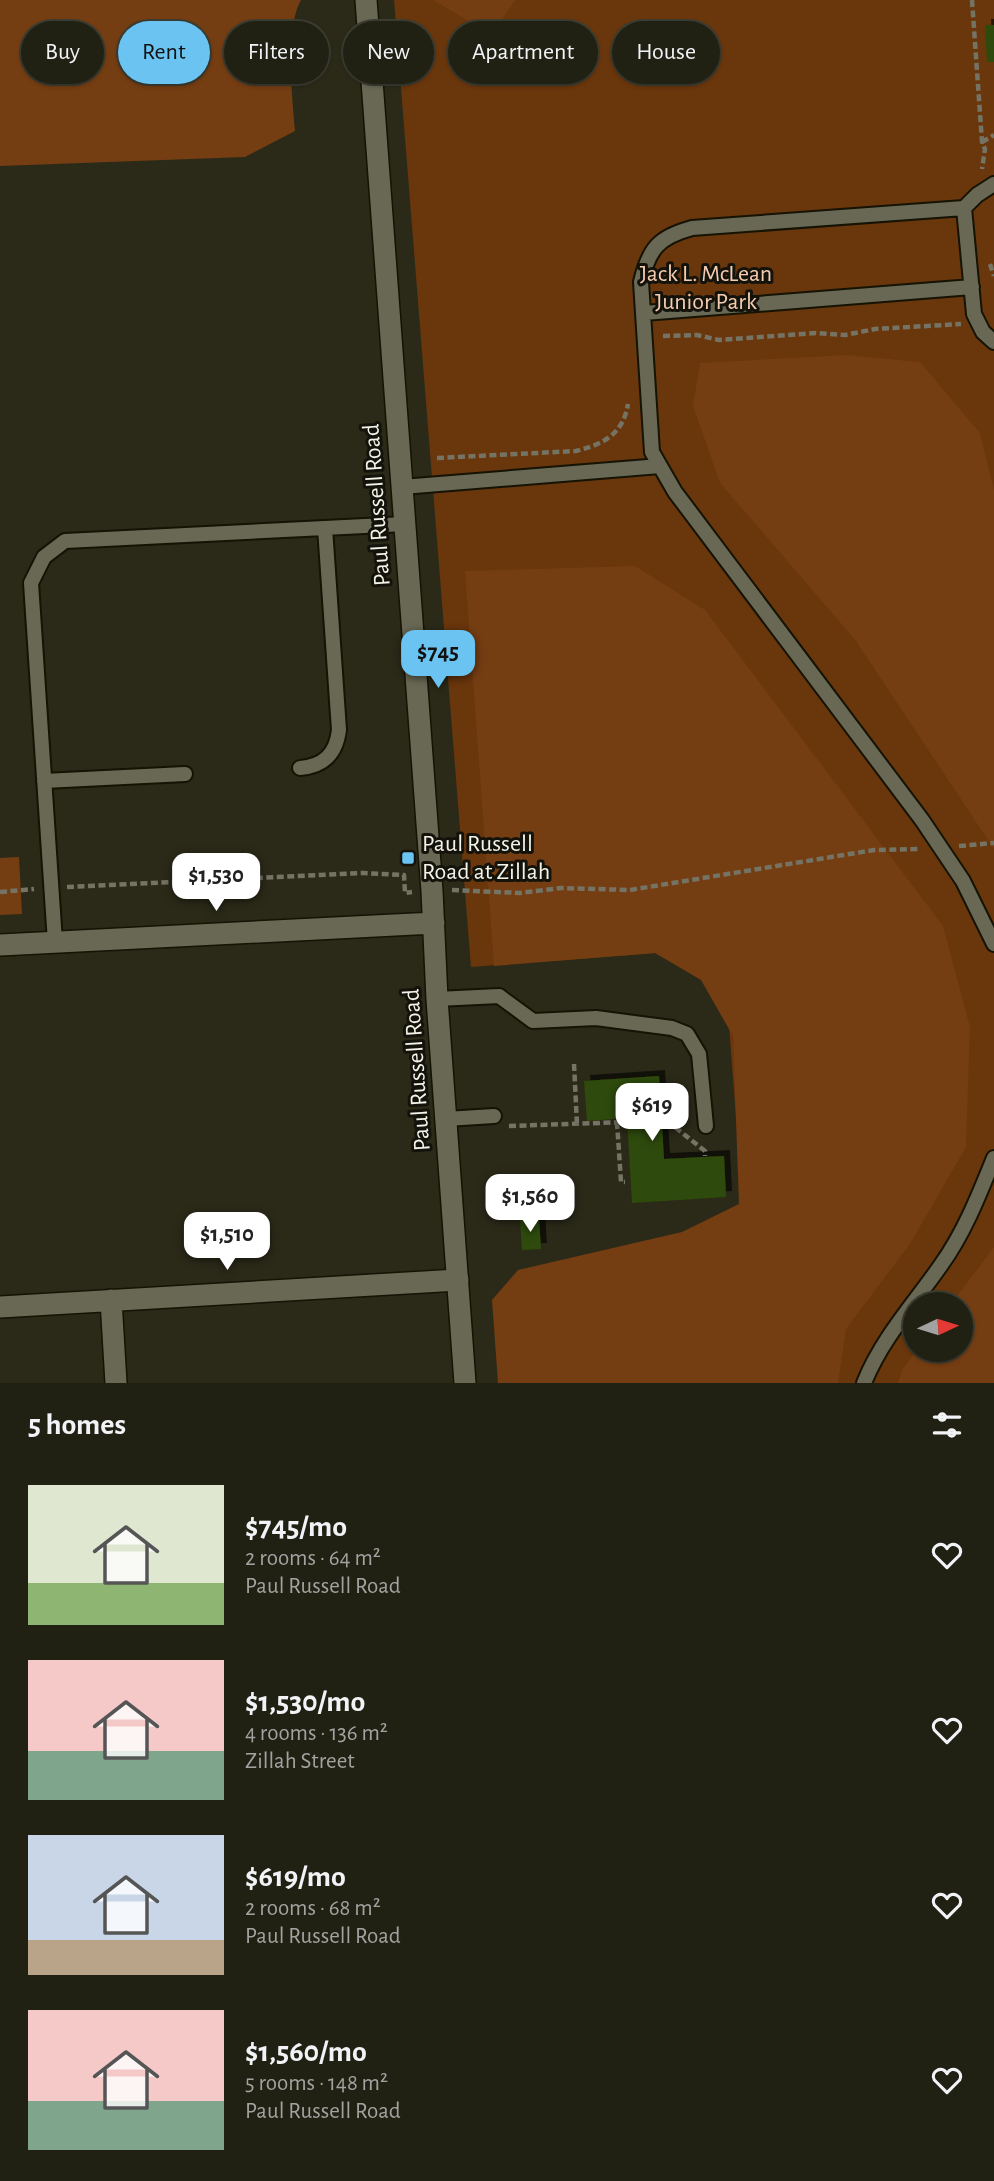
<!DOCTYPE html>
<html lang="en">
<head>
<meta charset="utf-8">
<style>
	body { margin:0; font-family:"Alegreya Sans",sans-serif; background:#28281c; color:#f1f3f6; height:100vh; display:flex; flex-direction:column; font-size:26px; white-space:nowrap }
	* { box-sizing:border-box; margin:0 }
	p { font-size:23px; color:#a2a3a0 }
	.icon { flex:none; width:38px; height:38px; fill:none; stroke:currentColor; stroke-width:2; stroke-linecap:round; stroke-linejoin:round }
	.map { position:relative; height:1383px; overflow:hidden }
	.panel { display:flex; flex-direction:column; background:#202013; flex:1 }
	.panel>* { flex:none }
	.guide { position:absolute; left:21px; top:21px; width:952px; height:63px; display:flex; gap:14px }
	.needle { width:46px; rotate:86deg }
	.fabs { position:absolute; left:903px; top:1292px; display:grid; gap:14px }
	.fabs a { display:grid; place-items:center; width:70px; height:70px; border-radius:50%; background:#202013; box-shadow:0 2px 5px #0004,0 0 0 2px #3d3e33; font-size:35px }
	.price { position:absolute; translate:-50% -60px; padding:0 16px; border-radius:14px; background:#fff; color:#222; font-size:23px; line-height:46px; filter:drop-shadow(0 2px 4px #0008) }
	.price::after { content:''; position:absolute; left:50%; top:42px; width:21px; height:16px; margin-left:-10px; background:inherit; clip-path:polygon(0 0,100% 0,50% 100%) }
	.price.active { background:#6ac3f1; color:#111 }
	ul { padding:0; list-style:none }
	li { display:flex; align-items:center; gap:21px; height:175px; padding:0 28px }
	li span { display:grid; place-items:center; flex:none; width:196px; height:140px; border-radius:0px; color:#555 }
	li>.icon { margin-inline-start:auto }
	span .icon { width:84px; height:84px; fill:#fffc; stroke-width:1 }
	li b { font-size:30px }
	h2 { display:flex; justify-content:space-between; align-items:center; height:84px; padding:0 28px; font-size:30px }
	.tag { padding:0 24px; border-radius:32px; background:#202013; box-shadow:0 2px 5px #0004,0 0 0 2px #3d3e33; font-size:24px; line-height:63px }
	.tag.active { background:#6ac3f1; color:#111 }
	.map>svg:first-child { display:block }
	.green { fill:#6a360c; fill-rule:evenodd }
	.forest { fill:#753d12 }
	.building { fill:#2f4b0a; filter:url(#shadow) }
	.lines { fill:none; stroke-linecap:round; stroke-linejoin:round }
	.service-casing { stroke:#141304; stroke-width:18 }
	.minor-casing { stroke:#141304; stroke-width:24 }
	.tertiary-casing { stroke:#141304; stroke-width:24 }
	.path { stroke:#747364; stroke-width:4.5; stroke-dasharray:7 3.5; stroke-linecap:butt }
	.service { stroke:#696854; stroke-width:14 }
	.minor { stroke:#696854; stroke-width:21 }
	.tertiary { stroke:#696854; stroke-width:21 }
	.poi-dot { fill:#6ac3f1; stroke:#13130b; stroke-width:2.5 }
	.labels { text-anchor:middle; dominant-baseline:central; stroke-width:6; stroke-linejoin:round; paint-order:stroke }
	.park-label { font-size:24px; fill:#f6ccb1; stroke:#13130b }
	.street-label { font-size:24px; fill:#f4f3e8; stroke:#13130b }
	.poi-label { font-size:24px; fill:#f4f3e8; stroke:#13130b; text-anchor:start }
</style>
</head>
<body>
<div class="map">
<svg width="994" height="1383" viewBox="0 0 994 1383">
	<defs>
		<filter id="shadow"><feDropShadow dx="6" dy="-6" stdDeviation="0" flood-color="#0009"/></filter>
	</defs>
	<rect width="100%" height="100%" fill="#2b2a19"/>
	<path class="green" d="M394,0H994V1383H753L745,1233L723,948L471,967ZM915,1304H961V1349H915Z"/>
	<path class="forest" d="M0,0H301C285,27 292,99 295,131L245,157L0,166Z
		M433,0H515L492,35Z
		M846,355L920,362L980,433L994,490V849L856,641L720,483L693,406L700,363Z
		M635,566L705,610L943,926L970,1027L966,1147L910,1244L846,1329L838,1383H498L492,1300L518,1270L682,1232L739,1204L733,1036L701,980L655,953L494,966L465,571Z
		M19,857L22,914L0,915V858Z
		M994,1247V1383H898L902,1370L917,1349H961V1304H951Z"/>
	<path class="building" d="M985,25H994V62H987Z
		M659,1076L664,1159L724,1156L726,1197L632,1203L627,1118L587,1121L584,1081Z
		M539,1219L541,1249L522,1250L520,1220Z"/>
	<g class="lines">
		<g class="service-casing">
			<path id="service" d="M994,184L977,195L964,208L974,314L983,332L994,342
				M964,208L692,228C659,237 649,248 641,282L652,452L675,492L922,820L963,881L994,944
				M644,313L972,287
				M402,487L660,466
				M300,768C324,766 336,754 339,730L325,528
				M44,781L185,774
				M55,942L31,583L44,557L65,541L405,524
				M437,999L499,996L533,1021L596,1018L672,1028L687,1034L699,1054L706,1126
				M446,1119L494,1116
				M864,1383C882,1338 914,1304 941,1265C964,1233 979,1195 994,1158"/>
		</g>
		<g class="minor-casing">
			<path id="minor" d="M111,1300L116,1383
				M0,1307L458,1280"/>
		</g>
		<g class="tertiary-casing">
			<path id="tertiary" d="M366,0L432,891L437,999L465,1383
				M0,945L434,923"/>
		</g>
		<path class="path" d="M972,0L982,142L985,149L982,169
			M982,142L994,135
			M990,264L994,276
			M663,336L697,335L719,340L816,333L845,335L875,329L961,324
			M437,458L576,451C604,444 623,434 628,404
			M959,846L994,843
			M67,887L363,873L404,875L405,893L412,892
			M452,890L520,893L561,888L630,890L874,850L919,849
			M0,892L34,889
			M574,1064L577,1125
			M667,1121L705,1151V1156
			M617,1122L621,1182H625
			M509,1126L626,1122"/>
		<use href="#service" class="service"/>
		<use href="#minor" class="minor"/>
		<use href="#tertiary" class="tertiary"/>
	</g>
	<rect class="poi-dot" x="401" y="851" width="14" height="14" rx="3.5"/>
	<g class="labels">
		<g class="park-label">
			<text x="706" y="274">Jack L. McLean<tspan x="706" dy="28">Junior Park</tspan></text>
		</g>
		<g class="street-label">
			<text transform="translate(377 505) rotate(-94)">Paul Russell Road</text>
			<text transform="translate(417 1070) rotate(-94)">Paul Russell Road</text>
		</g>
		<g class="poi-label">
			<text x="422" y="844">Paul Russell<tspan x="422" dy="28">Road at Zillah</tspan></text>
		</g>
	</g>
</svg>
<div class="fabs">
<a><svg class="needle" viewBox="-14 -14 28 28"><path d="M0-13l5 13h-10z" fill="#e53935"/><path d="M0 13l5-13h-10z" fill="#a2a3a0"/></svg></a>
</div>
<b class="price active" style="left:438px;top:690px">$745</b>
<b class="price" style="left:216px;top:913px">$1,530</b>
<b class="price" style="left:652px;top:1143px">$619</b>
<b class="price" style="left:530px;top:1234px">$1,560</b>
<b class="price" style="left:227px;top:1272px">$1,510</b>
<div class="guide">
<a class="tag">Buy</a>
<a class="tag active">Rent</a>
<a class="tag">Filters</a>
<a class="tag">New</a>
<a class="tag">Apartment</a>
<a class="tag">House</a>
</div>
</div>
<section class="panel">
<h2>5 homes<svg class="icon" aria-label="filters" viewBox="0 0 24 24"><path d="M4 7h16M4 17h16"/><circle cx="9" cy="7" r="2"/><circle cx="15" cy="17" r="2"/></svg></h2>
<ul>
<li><span style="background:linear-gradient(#dfe7d0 70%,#8fb573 0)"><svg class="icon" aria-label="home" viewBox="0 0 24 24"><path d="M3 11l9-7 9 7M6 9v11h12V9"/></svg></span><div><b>$745/mo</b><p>2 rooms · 64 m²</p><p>Paul Russell Road</p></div><svg class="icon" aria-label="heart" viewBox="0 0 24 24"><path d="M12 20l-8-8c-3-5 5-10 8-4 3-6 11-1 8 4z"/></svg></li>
<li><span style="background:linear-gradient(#f6c9c9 65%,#7fa58c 0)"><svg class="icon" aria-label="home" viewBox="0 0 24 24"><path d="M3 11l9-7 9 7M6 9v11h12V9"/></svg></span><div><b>$1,530/mo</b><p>4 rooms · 136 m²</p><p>Zillah Street</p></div><svg class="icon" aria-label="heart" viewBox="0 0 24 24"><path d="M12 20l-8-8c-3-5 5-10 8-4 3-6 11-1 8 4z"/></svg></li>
<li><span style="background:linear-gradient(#c9d6e8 75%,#b9a48a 0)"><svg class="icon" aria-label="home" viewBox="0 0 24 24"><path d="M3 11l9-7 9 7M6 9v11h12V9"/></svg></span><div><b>$619/mo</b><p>2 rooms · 68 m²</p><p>Paul Russell Road</p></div><svg class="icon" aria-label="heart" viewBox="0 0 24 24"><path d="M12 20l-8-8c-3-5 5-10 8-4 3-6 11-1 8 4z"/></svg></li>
<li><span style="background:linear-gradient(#f6c9c9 65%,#7fa58c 0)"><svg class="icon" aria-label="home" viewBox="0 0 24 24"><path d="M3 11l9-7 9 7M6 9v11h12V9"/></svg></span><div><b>$1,560/mo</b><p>5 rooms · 148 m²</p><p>Paul Russell Road</p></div><svg class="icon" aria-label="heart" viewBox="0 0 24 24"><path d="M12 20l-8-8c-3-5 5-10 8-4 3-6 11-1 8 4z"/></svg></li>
</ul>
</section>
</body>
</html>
